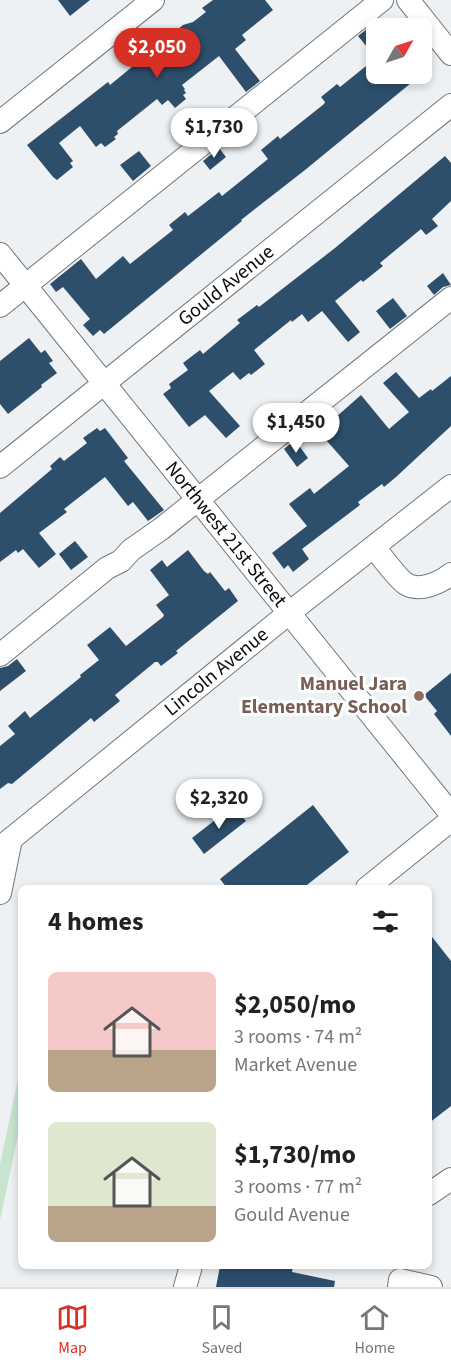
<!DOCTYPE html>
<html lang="en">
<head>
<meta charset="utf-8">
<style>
	body { margin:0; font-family:"Source Sans 3",sans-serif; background:#f6f6f6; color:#222; height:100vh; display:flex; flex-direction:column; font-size:22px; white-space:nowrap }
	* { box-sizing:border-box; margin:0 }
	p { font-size:20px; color:#767676 }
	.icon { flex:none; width:33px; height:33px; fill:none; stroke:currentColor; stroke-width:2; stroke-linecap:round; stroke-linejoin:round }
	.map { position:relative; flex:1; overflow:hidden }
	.details { position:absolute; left:18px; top:885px; width:414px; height:384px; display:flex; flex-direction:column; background:#fff; border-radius:9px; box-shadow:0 3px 9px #0003 }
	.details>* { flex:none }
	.needle { width:39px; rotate:51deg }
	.fabs { position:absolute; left:366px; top:18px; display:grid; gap:12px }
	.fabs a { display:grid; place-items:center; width:66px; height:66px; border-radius:9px; background:#fff; box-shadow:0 3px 9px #0003; font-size:30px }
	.price { position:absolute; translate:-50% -51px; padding:0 14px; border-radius:21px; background:#fff; color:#222; font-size:20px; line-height:39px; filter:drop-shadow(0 2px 3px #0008) }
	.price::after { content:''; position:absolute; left:50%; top:36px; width:18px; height:14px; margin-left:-9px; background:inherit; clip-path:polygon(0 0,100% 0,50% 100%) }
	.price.active { background:#d93025; color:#fff }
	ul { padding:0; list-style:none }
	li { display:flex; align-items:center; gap:18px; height:150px; padding:0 30px }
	li span { display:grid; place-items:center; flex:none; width:168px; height:120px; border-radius:9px; color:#555 }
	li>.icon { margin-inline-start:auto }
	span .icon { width:72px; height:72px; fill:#fffc; stroke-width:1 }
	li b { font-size:26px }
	h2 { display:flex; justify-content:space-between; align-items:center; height:72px; padding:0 30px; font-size:26px }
	.dock { display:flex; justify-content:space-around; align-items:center; height:84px; border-top:2px solid #e0e0e0; background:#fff; font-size:16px; color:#767676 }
	.dock a { display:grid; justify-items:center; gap:3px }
	.dock .active { color:#d93025 }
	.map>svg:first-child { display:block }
	.green { fill:#c7e4cf }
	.building { fill:#2d4f6c }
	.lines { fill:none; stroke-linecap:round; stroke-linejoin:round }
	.minor-casing { stroke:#74777a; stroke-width:24 }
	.minor { stroke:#fff; stroke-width:22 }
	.education-dot { fill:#8d6e63; stroke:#fdfeff; stroke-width:2 }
	.labels { text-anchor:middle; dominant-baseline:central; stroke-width:6; stroke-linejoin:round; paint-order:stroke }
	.street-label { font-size:20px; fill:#0b0c0d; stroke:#fdfeff }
	.education-label { font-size:20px; font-weight:bold; fill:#785e54; stroke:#fdfeff; text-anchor:end }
</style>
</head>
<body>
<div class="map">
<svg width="451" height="1287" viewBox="0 0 451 1287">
	<rect width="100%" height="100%" fill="#eef1f4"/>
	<path class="green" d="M21,1065V1121L0,1220V1164Z"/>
	<path class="building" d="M58,0H90L70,16Z
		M213,0H265L273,10L242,35L246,40L235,49L260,81L246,92L219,56L182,85L185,89L184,90L186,93L183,95L186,99L175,108L168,100L162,105L157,99L117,131L118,134L114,137L116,139L105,147L101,143L96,147L80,126L59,143L73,161L70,163L73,167L57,180L53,177L27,145L108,82L110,85L183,25L193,22L206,12L202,8Z
		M376,22V39L367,47L358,36Z
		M371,62L376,69V74H422L305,170L241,220L242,221L104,334L100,330L93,336L83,325L90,319L63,287L56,292L50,284L81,259L96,279L123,256L130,264L173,230L169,225L185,212L188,216L219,192L222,196L268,159L261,150L278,136L280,139L324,104L325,102L321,97L337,84L340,87Z
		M219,148L226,157L210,170L203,161Z
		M139,151L151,166L133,181L120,165Z
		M445,156L451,163V201L432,219L438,226L426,235L421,229L380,263L383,266L363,282L361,280L335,301L360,332L348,342L322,311L308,322L302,314L292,322L291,320L254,350L265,364L251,375L249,373L240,380L233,372L209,391L240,426L226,438L205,415L189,427L163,394L171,388L169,384L188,370L183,363L200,350L203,354L240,323L237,320L257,305L259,307L335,248Z
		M443,273L451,285L443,287L434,295L427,286Z
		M393,298L407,316L390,329L376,311Z
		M29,338L41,353L45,350L53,361L49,363L57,373L41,385L42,387L8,414L0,404V361Z
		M396,372L419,398L431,389L432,391L451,376V426L396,477L384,487L382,484L358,502L360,505L302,549L309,559L293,572L288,565L284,569L272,553L307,526L289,504L310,488L314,494L349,466L319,432L361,395L389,429L409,412L383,383Z
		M97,428L100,431L105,428L128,458L124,461L164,510L148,521L133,502L128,506L105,477L64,509L67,512L39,533L56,554L39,568L23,549L18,553L16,550L0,562V513L52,469L50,466L60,457L64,461L87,443L83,438Z
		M295,440L308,458L297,467L284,449Z
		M75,541L88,557L71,570L59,554Z
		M188,550L204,571L208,574L210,572L225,591L229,588L238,601L176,651L178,653L161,666L158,662H155L115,695L120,701L94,722L91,718L12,784L8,783L0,789V746L15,734L8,726L25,711L30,718L81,677L80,675L99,660L87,645L110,627L126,646L163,617L164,615L156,605L169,595L150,570L162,560L167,567Z
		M17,659L26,671L0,691V668L8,666Z
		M451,673V736L434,714L437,711L424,695Z
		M313,805L349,852L303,888H227L220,879Z
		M233,806L246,821L204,854L192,838Z
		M429,933L451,961V1106L429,1123Z
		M220,1266H293L292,1272L335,1281L334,1287H216Z"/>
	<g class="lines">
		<g class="minor-casing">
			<g id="minor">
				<path d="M408,0L451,54"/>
				<path d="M0,122L153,0"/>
				<path id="s1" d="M0,254L451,814"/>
				<path d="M0,306L382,0"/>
				<path id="s2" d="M0,467L451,105"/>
				<path d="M374,547C381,556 398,579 406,584C420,592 440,583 451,574"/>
				<path d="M0,655L107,568L121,561L131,550L161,529L451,298"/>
				<path id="s3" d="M0,848L289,613L451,486"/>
				<path d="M367,888L451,820"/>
				<path d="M0,893L11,839"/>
				<path d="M429,1194L451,1179"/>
				<path d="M185,1287L191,1266"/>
				<path d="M399,1287L400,1280L431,1287"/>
			</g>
		</g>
		<use href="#minor" class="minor"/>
	</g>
	<circle class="education-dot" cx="419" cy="696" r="6"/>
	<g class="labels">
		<g class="street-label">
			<text stroke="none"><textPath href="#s2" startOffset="290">Gould Avenue</textPath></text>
			<text stroke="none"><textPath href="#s1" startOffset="360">Northwest 21st Street</textPath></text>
			<text stroke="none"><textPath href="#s3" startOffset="279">Lincoln Avenue</textPath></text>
		</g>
		<g class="education-label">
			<text x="407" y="684">Manuel Jara<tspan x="407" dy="23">Elementary School</tspan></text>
		</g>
	</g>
</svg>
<div class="fabs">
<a><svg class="needle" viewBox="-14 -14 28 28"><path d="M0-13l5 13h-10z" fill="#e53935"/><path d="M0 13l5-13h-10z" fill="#767676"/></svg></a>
</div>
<b class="price active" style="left:157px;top:79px">$2,050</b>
<b class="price" style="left:214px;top:159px">$1,730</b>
<b class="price" style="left:296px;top:454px">$1,450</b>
<b class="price" style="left:219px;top:830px">$2,320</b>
<section class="details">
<h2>4 homes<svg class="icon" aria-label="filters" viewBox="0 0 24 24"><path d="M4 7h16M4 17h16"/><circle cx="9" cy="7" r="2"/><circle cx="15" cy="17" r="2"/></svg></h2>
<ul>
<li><span style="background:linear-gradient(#f6c9c9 65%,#b9a48a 0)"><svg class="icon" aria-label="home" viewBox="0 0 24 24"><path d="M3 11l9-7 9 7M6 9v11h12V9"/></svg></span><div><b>$2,050/mo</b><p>3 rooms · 74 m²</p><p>Market Avenue</p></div></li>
<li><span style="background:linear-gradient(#dfe7d0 70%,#b9a48a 0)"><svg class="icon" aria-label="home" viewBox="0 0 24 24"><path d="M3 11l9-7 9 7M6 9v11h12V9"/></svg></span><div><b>$1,730/mo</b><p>3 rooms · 77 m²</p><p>Gould Avenue</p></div></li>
</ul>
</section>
</div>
<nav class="dock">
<a class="active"><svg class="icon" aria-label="map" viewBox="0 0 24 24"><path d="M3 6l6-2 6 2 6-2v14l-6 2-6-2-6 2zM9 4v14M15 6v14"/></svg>Map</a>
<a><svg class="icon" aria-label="saved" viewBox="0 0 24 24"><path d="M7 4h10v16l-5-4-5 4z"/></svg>Saved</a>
<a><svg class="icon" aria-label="home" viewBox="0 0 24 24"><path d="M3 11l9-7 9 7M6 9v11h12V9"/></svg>Home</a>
</nav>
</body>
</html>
